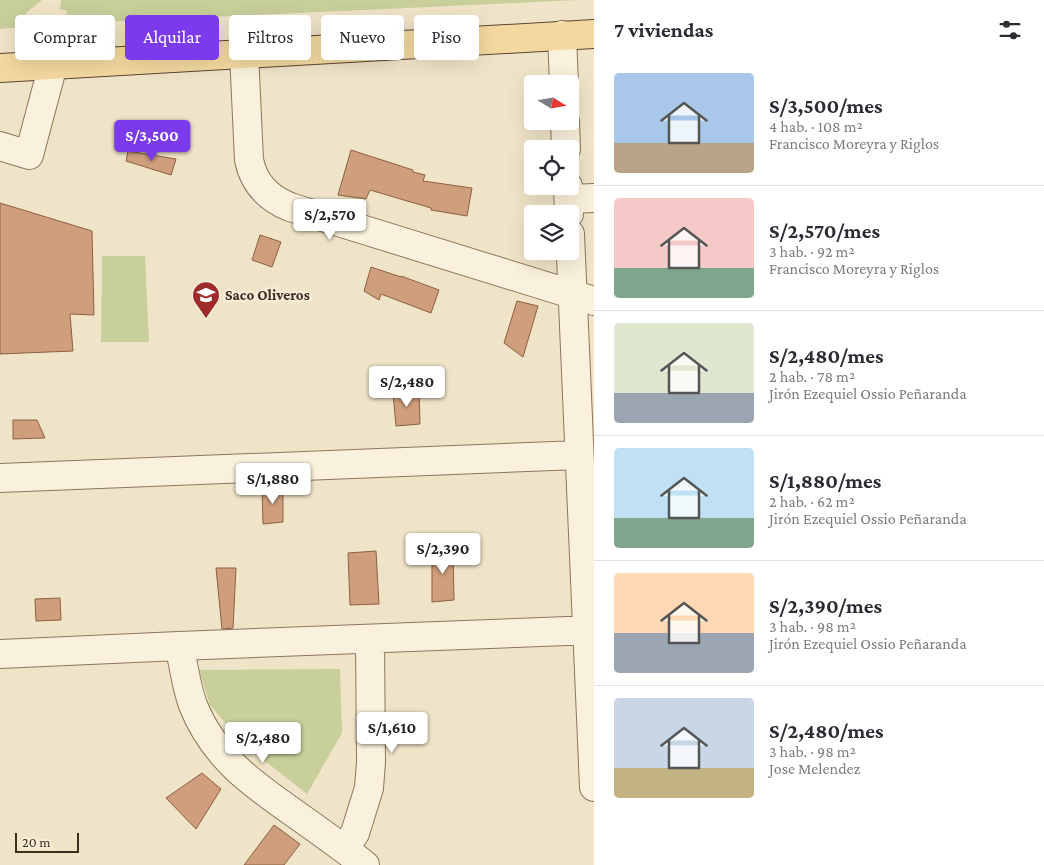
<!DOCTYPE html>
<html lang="es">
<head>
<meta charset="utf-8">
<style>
	body { margin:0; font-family:"Crimson Pro",serif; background:#f7f7f7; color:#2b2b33; height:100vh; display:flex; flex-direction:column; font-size:19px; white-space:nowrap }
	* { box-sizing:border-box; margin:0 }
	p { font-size:16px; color:#7c7c81 }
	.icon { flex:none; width:28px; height:28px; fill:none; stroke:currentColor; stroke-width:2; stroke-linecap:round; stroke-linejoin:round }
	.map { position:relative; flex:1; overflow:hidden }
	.sheet { display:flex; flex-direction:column; background:#fff; width:450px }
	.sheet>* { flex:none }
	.banner { position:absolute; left:15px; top:15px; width:475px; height:45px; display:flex; gap:10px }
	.needle { width:32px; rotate:101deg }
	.fabs { position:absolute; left:524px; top:75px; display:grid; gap:10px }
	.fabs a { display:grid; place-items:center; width:55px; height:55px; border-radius:5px; background:#fff; box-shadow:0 5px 20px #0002; font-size:25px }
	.scale { position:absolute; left:15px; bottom:12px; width:64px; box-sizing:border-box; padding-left:5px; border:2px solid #3d2e20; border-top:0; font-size:14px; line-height:18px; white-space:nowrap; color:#3d2e20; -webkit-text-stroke:4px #f7eed8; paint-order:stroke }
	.price { position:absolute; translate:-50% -42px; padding:0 11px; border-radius:5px; background:#fff; color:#222; font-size:16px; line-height:32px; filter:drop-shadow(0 1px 2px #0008) }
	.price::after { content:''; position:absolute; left:50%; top:30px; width:15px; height:11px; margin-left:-8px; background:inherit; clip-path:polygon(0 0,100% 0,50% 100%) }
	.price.active { background:#7c3aed; color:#fff }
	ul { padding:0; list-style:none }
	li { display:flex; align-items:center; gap:15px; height:125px; padding:0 20px }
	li+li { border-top:1px solid #e1e1e2 }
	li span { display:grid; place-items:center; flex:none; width:140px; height:100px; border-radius:5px; color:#555 }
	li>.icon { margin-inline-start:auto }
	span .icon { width:60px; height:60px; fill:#fffc; stroke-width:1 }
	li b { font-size:21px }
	h2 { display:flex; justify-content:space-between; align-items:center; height:60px; padding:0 20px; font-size:21px }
	.tag { padding:0 18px; border-radius:5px; background:#fff; box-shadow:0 5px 20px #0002; font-size:18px; line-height:45px }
	.tag.active { background:#7c3aed; color:#fff }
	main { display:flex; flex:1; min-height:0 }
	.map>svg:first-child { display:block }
	.green { fill:#c9cf9b }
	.building { fill:#cf9f7d; stroke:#8d5f41 }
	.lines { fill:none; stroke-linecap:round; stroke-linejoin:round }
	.minor-casing { stroke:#8d765c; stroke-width:30 }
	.major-casing { stroke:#5b4430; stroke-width:30 }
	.minor { stroke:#faf1dc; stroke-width:28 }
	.major { stroke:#f3d9a0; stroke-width:28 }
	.labels { text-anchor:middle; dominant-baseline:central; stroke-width:4.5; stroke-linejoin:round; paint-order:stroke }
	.poi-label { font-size:15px; font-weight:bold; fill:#3d2e20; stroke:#f7eed8; text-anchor:start }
</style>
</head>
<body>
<main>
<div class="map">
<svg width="594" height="865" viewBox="0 0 594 865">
	<rect width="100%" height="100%" fill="#f0e4c8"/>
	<path class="green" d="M0,0H42L26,13L21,27L0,29Z
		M61,0H578L81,23L65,22L67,11L60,9Z
		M102,256H145L149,342H101Z
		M340,669L342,733L307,794L242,743L210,705L199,670Z"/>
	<path class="building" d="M351,150L413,170V172L425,175L423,181L472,188L467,216L431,210V208L370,190L366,199L338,195Z
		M128,151L176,159L171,175L126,161Z
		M0,203L92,231L94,315L70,314L73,351L0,354Z
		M260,235L281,242L272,267L252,260Z
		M371,267L401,277V276L439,290L431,313L381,294L379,300L364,291Z
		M517,301L538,306L523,357L504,343Z
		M419,391L420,424L396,426L393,393Z
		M13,420H37L45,438L13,439Z
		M283,487V522L263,524L262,488Z
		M432,549H453L454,600L432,602Z
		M376,551L379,604L350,605L348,553Z
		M216,568H236L233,628L222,629Z
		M60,598L61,620L36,621L35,599Z
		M202,773L221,789L196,829L166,798Z
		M274,825L300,844L284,865H244Z"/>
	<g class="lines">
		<g class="minor-casing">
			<path id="minor" d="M562,35L564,84
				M244,53L249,160C254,184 268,198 290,207L594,301
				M565,121L566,149
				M0,146L29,155L53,65
				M568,186L569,214
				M569,199L594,198
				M570,234L594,787
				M0,478L579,455
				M179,646C184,665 186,687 193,705C213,756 251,783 294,813C318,830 342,847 365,865
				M0,654L179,646L594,630
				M344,849L355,833L369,788L371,762L370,639"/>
		</g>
		<g class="major-casing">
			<path id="major" d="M0,68L594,34"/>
		</g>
		<use href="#minor" class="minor"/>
		<use href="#major" class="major"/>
	</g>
	<defs>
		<g id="school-pin" transform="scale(1.4375)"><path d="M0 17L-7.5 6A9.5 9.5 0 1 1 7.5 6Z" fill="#9e2a2b" stroke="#f7eed8"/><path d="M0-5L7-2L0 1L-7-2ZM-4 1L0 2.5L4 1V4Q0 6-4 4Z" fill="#fff"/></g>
	</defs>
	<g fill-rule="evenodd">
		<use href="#school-pin" x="206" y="295"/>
	</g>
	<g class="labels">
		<g class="poi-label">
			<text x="225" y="295">Saco Oliveros</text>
		</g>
	</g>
</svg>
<div class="fabs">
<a><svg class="needle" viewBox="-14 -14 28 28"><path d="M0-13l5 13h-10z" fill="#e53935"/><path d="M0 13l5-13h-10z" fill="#7c7c81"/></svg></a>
<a><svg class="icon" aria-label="locate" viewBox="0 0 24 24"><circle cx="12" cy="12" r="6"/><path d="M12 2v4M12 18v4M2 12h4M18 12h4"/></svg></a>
<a><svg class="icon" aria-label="layers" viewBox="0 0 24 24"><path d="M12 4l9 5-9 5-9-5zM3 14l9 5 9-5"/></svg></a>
</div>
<div class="scale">20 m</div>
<b class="price active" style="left:152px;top:162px">S/3,500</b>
<b class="price" style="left:330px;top:241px">S/2,570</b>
<b class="price" style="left:407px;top:408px">S/2,480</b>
<b class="price" style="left:273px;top:505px">S/1,880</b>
<b class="price" style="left:443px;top:575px">S/2,390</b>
<b class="price" style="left:392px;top:754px">S/1,610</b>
<b class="price" style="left:263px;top:764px">S/2,480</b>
<div class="banner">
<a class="tag">Comprar</a>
<a class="tag active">Alquilar</a>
<a class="tag">Filtros</a>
<a class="tag">Nuevo</a>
<a class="tag">Piso</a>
</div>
</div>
<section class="sheet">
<h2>7 viviendas<svg class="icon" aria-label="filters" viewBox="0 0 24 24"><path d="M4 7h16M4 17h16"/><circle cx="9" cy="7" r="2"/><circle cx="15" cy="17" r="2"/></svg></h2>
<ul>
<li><span style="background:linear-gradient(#a9c7e8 70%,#b9a48a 0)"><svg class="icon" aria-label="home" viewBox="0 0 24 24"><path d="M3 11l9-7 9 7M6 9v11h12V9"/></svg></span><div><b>S/3,500/mes</b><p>4 hab. · 108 m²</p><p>Francisco Moreyra y Riglos</p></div></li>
<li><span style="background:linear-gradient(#f6c9c9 70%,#7fa58c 0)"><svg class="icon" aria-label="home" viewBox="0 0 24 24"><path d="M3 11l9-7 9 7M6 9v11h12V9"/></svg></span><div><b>S/2,570/mes</b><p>3 hab. · 92 m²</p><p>Francisco Moreyra y Riglos</p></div></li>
<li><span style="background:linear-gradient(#dfe7d0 70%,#9aa5b1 0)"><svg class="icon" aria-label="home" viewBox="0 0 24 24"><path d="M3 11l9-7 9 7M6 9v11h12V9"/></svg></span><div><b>S/2,480/mes</b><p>2 hab. · 78 m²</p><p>Jirón Ezequiel Ossio Peñaranda</p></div></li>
<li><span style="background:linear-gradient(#bfe0f5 70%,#7fa58c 0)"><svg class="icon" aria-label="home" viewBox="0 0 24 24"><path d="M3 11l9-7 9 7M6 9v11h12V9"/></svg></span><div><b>S/1,880/mes</b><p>2 hab. · 62 m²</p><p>Jirón Ezequiel Ossio Peñaranda</p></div></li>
<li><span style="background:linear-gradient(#ffd9b3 60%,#9aa5b1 0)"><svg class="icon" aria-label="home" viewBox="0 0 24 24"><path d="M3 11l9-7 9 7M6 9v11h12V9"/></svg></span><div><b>S/2,390/mes</b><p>3 hab. · 98 m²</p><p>Jirón Ezequiel Ossio Peñaranda</p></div></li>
<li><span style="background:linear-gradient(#c9d6e8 70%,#c2b280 0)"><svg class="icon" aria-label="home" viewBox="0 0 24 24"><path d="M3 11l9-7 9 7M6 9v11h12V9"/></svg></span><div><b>S/2,480/mes</b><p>3 hab. · 98 m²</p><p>Jose Melendez</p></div></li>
</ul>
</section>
</main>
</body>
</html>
